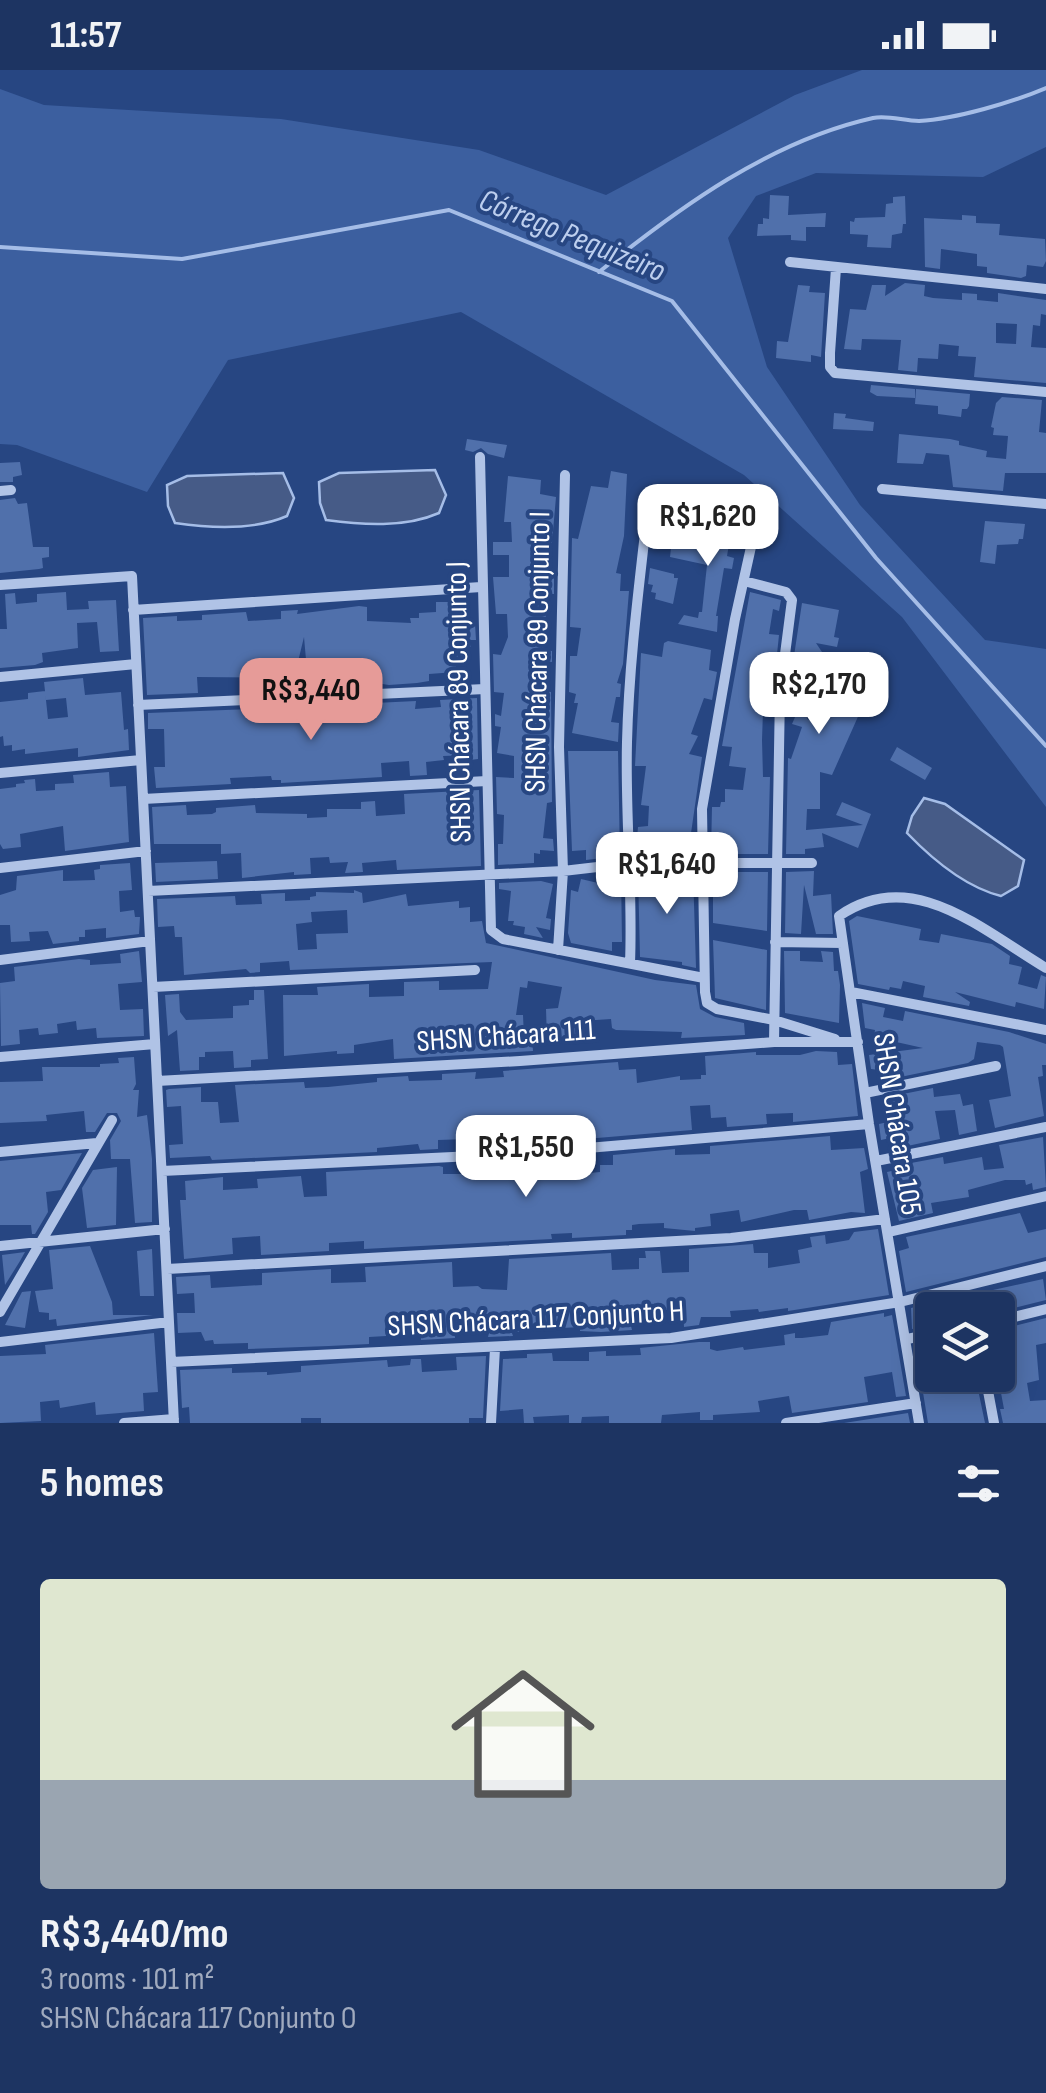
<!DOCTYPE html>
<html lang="en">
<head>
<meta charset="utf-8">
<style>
	body { margin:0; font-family:"Sofia Sans Condensed",sans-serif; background:#253c68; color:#f1f3f6; height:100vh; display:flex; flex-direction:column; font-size:38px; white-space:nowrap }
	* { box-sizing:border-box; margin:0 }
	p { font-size:32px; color:#a0aabe }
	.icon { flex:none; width:55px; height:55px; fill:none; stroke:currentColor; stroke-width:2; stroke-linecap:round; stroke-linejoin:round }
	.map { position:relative; height:1353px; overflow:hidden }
	.drawer { display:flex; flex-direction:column; background:#1d3462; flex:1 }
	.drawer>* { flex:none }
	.tools { position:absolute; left:915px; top:1222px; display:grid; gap:20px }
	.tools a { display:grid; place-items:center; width:100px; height:100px; border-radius:10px; background:#1d3462; box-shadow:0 5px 25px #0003,0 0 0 2px #3b4f77; font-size:50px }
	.price { position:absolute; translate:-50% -85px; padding:0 22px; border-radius:20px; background:#fff; color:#222; font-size:32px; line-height:65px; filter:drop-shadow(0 2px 5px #0008) }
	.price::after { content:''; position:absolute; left:50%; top:60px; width:30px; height:22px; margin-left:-15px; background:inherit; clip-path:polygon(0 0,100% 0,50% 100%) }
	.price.selected { background:#e69b98; color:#111 }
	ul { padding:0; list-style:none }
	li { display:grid; align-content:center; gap:20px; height:530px; padding:0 40px }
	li+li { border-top:2px solid #3b4f77 }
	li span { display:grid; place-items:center; height:310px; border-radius:10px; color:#555 }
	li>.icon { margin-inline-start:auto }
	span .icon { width:180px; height:180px; fill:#fffc; stroke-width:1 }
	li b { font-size:42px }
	h2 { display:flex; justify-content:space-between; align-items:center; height:120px; padding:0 40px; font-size:42px }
	.status { display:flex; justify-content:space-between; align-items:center; height:70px; padding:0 50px; background:#1d3462; direction:ltr }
	.status svg { height:28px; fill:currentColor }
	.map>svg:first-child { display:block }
	.green { fill:#3c5f9f }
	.water { fill:#465b87; stroke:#a5bde7; stroke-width:2.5 }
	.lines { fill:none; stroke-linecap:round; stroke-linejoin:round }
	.stream { stroke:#a5bde7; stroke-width:4 }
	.building { fill:#5070ab; fill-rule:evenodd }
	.minor { stroke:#b0c3e6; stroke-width:10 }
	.labels { text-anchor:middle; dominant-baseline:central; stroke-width:8; stroke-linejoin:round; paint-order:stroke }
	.street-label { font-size:30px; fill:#fff; stroke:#274682 }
	.water-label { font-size:32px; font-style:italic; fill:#bcceee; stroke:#274682 }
</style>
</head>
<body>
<div class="status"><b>11:57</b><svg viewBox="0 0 49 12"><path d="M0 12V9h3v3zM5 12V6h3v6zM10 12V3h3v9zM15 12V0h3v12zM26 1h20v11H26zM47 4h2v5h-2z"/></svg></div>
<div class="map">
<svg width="1046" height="1353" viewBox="0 0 1046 1353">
	<rect width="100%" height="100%" fill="#274682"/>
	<path class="green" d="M862,0H1046V77L983,107L816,103L756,126L728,168L767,297L860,435L985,570L1046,579V737L902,547L744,405L461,242L228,290L147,422L17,375L0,374V19L44,35L281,49L479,80L606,125L795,25Z"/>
	<path class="water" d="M435,400L446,425L439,443C405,458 362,455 326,450L320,433L319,412L339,403Z
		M283,403L294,428L287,446C253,461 210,458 175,453L168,436L167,415L187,406Z
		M924,728L945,734L1024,790L1018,816L1001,826C965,817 932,789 907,763L912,746Z"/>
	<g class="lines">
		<path class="stream" d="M0,177L182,189L449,140L672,231L876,488L1046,676
			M599,202C680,137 770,71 873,48C888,45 904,51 919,51C956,49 1013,32 1046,18"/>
	</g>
	<path class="building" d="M770,125L789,126L788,145L826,143L825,157H806V171L791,170V165L757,166L758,154H763V148L769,149Z
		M905,126L906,154H903L902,163L892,165L891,178L867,177L868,165L850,164V151L854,152L855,148L885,147L886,134L893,133V127Z
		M962,145L976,146V153L1000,154L999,165L1045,169L1046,191L1043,197L1027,195L1026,206L1021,208L987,203V197L977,196V184L941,179L940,199L925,197L924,148L962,150Z
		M905,213L925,215L924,226L933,228L962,230V223L977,224V230L998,232V223L1046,230V245L1041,244L1040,256L1033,255L1031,277L1046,278V313L974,307L976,287L958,286L959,276L939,274L938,289L918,288L917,302L898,300L901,270L862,269L861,280L844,279L850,239L866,240L872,215H886L885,226ZM996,253L1017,254L1016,274L996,273Z
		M798,215L810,216L809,222L825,223L821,287L811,285V292L776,288L777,271L788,272Z
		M871,315L915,319V328L877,326L870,322Z
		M916,319L970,324L969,336L967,339H962L961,347L938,344V336L915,334Z
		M1002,327L1042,330L1039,362L1046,363V403H1005L1003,421L953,417L949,385L926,383L923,394L897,393L899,364L950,369L959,371V375L987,381L986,387L1006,389L1008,366L993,365L994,358L991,357L996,333Z
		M834,343L846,344L845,348L874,352L873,361L833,359Z
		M467,369L507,375L504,388L488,384L481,378L473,382L465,380Z
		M20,392L22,405L13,407V412H0V393Z
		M611,401L627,404L624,466L616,503L621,504L620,521H629L623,594L617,613L621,614L620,627H616L611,652L619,653L618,672L572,663L578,633H574L576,624L569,622L570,586H577L581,558L570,557L572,468L578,469L591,416L608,418Z
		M508,406L541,410L540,424L556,427L551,484H545V504H554V524H543V543H546L543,580L552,581V592L534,589L533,620L551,622L552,732L547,733L543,768L553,769L554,781L540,780V784L534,783V793L498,795V774H503L504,745L497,744L496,707L514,708V686L497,683L501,657L495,656V644L501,646L504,623L494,622L493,584L501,585L508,567L507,544H496L493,507H509V485H493V472H512L511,452H504Z
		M15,428L18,434L27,433L33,477H49V487L42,488L43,498L39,499L0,503V430Z
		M717,445L733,451L727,486L734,488L732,499L724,498L716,546H718L717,562L678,554L684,545L698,548L699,542H702L707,495L670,487L672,469L698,474L701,460H714Z
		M985,451L1025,454L1023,469H1019L1018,474L997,475L995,494L980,492Z
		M650,498L674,504V508H678L673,534L655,529L656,523L651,522L653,515L648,514Z
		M66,522L67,540L89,539L88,531L116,530L119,581L100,582L97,552L77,553L78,578L42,583L43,592L35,595L0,598V559H7L5,524L15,523L16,534L37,532V524Z
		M750,522L781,530L779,541L773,539L769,564L779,565L771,642L763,641L762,670L763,707H770L768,784H715L711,782L712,737H720L721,732H725V719L743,720L746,698L729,696L732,677L722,676Z
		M436,532H460L461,555L475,554L476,570H470L471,577H466V592L456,593V602L429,604V611L417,613L389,615L376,613V599L352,600L353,614L336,615L335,599L307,601L304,567L294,608L197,607L198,623L147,625L143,548L177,546V551L202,550V545L246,542L248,551L281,549V541L298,540L297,544L359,536L367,537V551L411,553L410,548H419V543L436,542Z
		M802,533L839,540L834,567L839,568L837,577L816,573L822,582L807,649L813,651L816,644L830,649L846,608L859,612L857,615L869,622L832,705L820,702V739H807L806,760L863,755L836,745L842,732L871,744L858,778L822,763L824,777L805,779V784H786L788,688L791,689L802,657L792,654L806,622L789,619Z
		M668,571L711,580L709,600L717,602L712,630L704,628L691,664L698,666L689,684L702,687L689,777H656V784H645L638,782L637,768L638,757L648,756L649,736L641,735L646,696H635L641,583L662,587L664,573Z
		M83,608L85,625L121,622L124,660L128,659L129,680L78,687V678L25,684V679L12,681V675L4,676L3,666L0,667V632L28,629V623L45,621L48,649L68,647L66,628L46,630L44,612Z
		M477,628L478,689L470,690L468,685L443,686L444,690L426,692L427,705L410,706L409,691L381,693L382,707L281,713V710H272L271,706L230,708L231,714L156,718L154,697H165L164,659H148V643L251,639V643L268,645L318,640L319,647L355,645L354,634L416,631L415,639L441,637L440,630Z
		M897,677L932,698L925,710L890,690Z
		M568,681H618L620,786L586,790V780L572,781Z
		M109,702L110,717L126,716L129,772L65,781L63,756L20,764L21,777L3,779L0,774V719L16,717V714L25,713L24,710L35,709L36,721L55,720V714L74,713L73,705Z
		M479,720L481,796L397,800L396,790L362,793L363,802L345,803L348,792L330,793L329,787L310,788L311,804L294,805V802L242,808L241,783L221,784V774H154L152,737L186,735L187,745L212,744L216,742V738L255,735L256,743L307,744V748L327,747V739H361V732L375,731L376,746L405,744L404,724Z
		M217,791L218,809L156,812L155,793Z
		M130,793L132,820L119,821L120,842L134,840L135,847H140L139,864L106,868V858L85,860V867H79V871L53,874L48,861L29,862L30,871L11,872L10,855H0V825L16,820L17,806L63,800V811L95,810L94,800L100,799V795Z
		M814,801L813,826L831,824L833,864H816L804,815L801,864L785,863L786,802Z
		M693,802L696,898L682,895V892L640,887L638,803Z
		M713,802H768L767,861L713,853Z
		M621,803L622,872H612V881L571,873L568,863L571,820L578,822L581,809L598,813L599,806Z
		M541,811L553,814L546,848L551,849L550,860L536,857L543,868L524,864L525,857L513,855L514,851H508L511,821L499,819V813Z
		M354,820L362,823L363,833L406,824L408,836L459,831V838L470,837V852L482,851L486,873L655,910L696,915L700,939L715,947L744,953L745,965L681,968L682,962L616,960L612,958L611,949L581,951V965L547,969L546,939L558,938L562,917L528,911L527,918L520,917L516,945H523L524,968L532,967L533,981L394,989L393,969L354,975V983L337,984V981L284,986L283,925H318L317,917L369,914V927L404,926V912L439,911V920L488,919L492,892L290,900L289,891L260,893V902L250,903L246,899L184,905L182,867H175L174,856L158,857L157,829L235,826L236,835L262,834L261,824L285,823V831L310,830V827L316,826V822L354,823ZM347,840L348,863L316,864L317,879L298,880L296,854L312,852L311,842Z
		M857,846L921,859L919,870L939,873L941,864L992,874L1010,886L1009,894L1022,897L1018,914L1037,919L1041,905L1046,907L1044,939L1016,932L1015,937L955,922L970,932L969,936L923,927L925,916L903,911L901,919L890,917L889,920L858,914L849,851Z
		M713,870L767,880L766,940L715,928Z
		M139,881L142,912L118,914L120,940L143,939L144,966L97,968L96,958L77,960L76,951L57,954L58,963L39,965L38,958L19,960L20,974L1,976L0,913L15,911L14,897L79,889L90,890V895L121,893L120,884Z
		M784,881H800V891L823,892L821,881L833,882L834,901H838L840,915L839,953L785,943Z
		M254,920H264L268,989L251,990V997L234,998L233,981L205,982V987H199V1000L180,1001L177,960L168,966L165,925L179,924L180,942L186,950L233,948V936L249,935V930H254Z
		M862,933L885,938L883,947L903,951L905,941L1009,962L1046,974V995H1042L1043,1006L1038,1007L1044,1046L995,1058L989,1030L1011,1026L1003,977L1000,975L977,972L974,989L968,993L881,1011L879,1000L871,999L869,985L923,978L874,967L875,960L865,958Z
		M816,981L837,982L838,995L852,994L858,1046L793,1052V1043L766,1044L767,1054L727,1057L726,1047L711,1048L710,1035L690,1036L692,1060L538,1073L537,1059L486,1062L468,1065V1069L438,1070V1079L420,1080L418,1074L377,1078V1082L212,1090L210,1086L170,1088L169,1075L183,1074L181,1036L167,1037L166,1020L169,1019L201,1017V1032H218L220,1053L239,1052L235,1015L304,1012L305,1018L328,1017L377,1012V1008L408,1006L409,1011L442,1010V1004L476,1002L475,1009L504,1007L503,1001L618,992L619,1000L636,999L637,1013L680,1006V1010L701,1009V1005H706L705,986L756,982V985H800Z
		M134,987L136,1014L133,1020H139L137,1047L147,1045L152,1089V1152L135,1153L130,1089H111L110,1070L121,1051L117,1043H107L95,1062H86L84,1041L46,1045L47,1051L0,1053V1012L43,1011L42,997H100V994L119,993L118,988Z
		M933,1018L934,1027L960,1024L963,1036L973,1034L977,1061L959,1065L955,1040L935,1041L940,1069L898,1078L895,1067L881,1070L879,1054L888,1052L883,1028Z
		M830,1066L831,1080L864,1078L868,1099L860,1102L865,1143L851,1142L809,1150L807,1140H794L741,1152L739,1140L710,1144L711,1156L695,1158V1161L664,1158V1153L639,1154L632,1155V1160H626V1165L572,1168V1163L551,1164L552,1169L364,1179V1171L329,1173V1181L261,1185L260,1166L232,1168L233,1184L184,1189L180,1130H186L185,1111L223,1107V1120L258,1118L257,1109L301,1106L304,1127L327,1126L326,1102L439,1096L443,1097V1104H464V1096L479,1095L480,1101L505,1100V1106L527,1107L539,1106L538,1091L578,1088L579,1104L600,1102V1095H613V1085L675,1079V1085L710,1084V1076Z
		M1043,1067L1046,1117L1033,1120L1032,1113L1026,1115L1025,1110H1005L968,1120L969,1127L931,1133L933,1143L899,1151L887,1102L896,1100L895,1096L943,1087L944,1094L982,1087L984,1100L1004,1098L999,1075Z
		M82,1083L61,1120L46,1122L48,1142L35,1164H32L31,1155H0V1091Z
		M117,1097L116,1155L87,1158L82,1118L93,1100Z
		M1020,1143L1028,1163L1046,1159V1187L906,1222L899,1181L909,1178L906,1167Z
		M878,1159L889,1225L788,1241V1238L759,1242L758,1239L730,1241L731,1247H701L699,1255L684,1257L683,1240H663L664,1251L630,1252L632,1260L601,1262L580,1261V1257L527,1260L512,1263L513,1266L488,1267L489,1263H477V1250L454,1252L455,1268L421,1270L420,1246L397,1247V1252H385L386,1266L369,1267V1274L329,1276L248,1279V1273L214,1274L213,1270L205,1271L201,1262L178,1263L177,1243H195L194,1223L177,1224L176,1207L210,1205L211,1218L262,1215V1203L331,1199V1213L366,1212L365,1197L452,1192L453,1217L478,1216L482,1219L507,1220L509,1189L611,1183L612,1200L639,1199V1188H646L645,1181H660L662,1203L689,1202V1179L753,1174L754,1183H768V1198L800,1193L798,1180L812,1177L810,1167L825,1165L826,1174L849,1170L854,1162Z
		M90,1176L112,1232L113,1245H153L57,1256L56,1249L49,1250V1243L39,1242L35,1221L53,1219L49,1180Z
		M152,1179L154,1226H140L137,1181Z
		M25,1182L20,1191L5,1215L2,1185Z
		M1043,1209L1046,1230L998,1242L932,1240V1255L912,1259L911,1238Z
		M31,1221L25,1258L5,1255L22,1222Z
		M884,1243V1247L892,1245L906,1326L896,1327L892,1302L864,1307L868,1332L792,1343L789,1326L758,1331L760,1342L713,1345V1350H700V1342L662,1345L661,1353H609V1346L582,1347L581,1353H569V1345L533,1347L534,1353H524L523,1339L500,1341L503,1289L527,1288V1284L552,1283L553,1291H589V1282L606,1281V1286L641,1285L640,1278L699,1272H710V1279L717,1281L743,1277L744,1280L785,1275L784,1265L795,1263V1268H802L828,1265L831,1252Z
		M1046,1248V1273L1036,1275L1039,1310L1027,1313L1030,1331L1046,1330V1353H1003L1000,1339H1004L1001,1323H1005L1001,1298L998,1299V1270L1012,1268L1010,1257Z
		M154,1263L158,1322L143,1323L144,1341L96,1345L95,1332L60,1338L59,1330L40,1332L41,1351L0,1353V1286L46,1284L45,1275Z
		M486,1286L483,1348H469V1353H321V1348H301V1353H190L189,1337L182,1338L180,1300L232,1298V1303L267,1302V1305L301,1302V1296L387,1290L388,1297L410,1295L411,1289H421L422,1302L457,1300L456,1287Z
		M932,1301V1305H975L985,1353H928L920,1304Z
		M908,1343L910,1353H844Z"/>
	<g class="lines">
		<path class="minor" d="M790,192L1046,219
			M836,198L830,283V297L835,303L1046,322
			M480,387L491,860L503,869L704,908
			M882,419L1046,434
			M0,421L11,420
			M751,477L735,549L702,739L705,922L707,933L717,939L774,950L835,969
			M744,511L786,522L792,530L780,623L774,972
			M0,515L132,506L174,1353
			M133,540L481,517
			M0,607L136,594
			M138,635L485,619
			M0,703L141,690
			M143,729L487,711
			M0,798L146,781
			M148,821L563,801L632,793H812
			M775,872L843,873
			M558,880L563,801L559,677L565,405
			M0,890L150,871
			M630,893C633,819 625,746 627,672C629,590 640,509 649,428
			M153,917L475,900
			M851,922L1046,960
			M0,987L155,974
			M157,1011L520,991L774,972H858
			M865,1023L996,996
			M0,1082L97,1073
			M876,1091L1046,1057
			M162,1101L517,1084L869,1054
			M889,1162L1046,1126
			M0,1176L165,1159
			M167,1199L731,1168L885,1149
			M0,1242L112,1050
			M998,1251L1046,1239
			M907,1269L932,1264
			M0,1272L169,1252
			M171,1292L671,1268L900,1232L1046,1196
			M985,1305L994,1353
			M124,1353L174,1349
			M491,1353L495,1278
			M786,1353L916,1333
			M919,1353L869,1054L839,846C912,795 982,860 1046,898"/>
	</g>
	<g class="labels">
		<g class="street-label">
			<text transform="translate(538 582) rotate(-89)">SHSN Chácara 89 Conjunto I</text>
			<text transform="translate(459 632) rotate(-91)">SHSN Chácara 89 Conjunto J</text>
			<text transform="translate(506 966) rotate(-4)">SHSN Chácara 111</text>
			<text transform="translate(897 1054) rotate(81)">SHSN Chácara 105</text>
			<text transform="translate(536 1249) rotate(-3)">SHSN Chácara 117 Conjunto H</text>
		</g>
		<g class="water-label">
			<text transform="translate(572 166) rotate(22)">Córrego Pequizeiro</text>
		</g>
	</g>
</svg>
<div class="tools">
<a><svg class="icon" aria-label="layers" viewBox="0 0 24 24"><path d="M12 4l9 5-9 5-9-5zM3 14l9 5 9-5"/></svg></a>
</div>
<b class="price" style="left:708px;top:499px">R$1,620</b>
<b class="price" style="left:819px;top:667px">R$2,170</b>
<b class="price selected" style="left:311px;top:673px">R$3,440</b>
<b class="price" style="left:667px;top:847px">R$1,640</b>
<b class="price" style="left:526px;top:1130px">R$1,550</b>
</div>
<section class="drawer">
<h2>5 homes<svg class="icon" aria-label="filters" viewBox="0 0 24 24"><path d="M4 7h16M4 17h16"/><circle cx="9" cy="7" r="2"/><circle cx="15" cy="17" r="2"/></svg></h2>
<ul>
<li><span style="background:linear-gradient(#dfe7d0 65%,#9aa5b1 0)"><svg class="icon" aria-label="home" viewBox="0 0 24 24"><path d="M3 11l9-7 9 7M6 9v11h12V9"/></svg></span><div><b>R$3,440/mo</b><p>3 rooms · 101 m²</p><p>SHSN Chácara 117 Conjunto O</p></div></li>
</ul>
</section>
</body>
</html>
